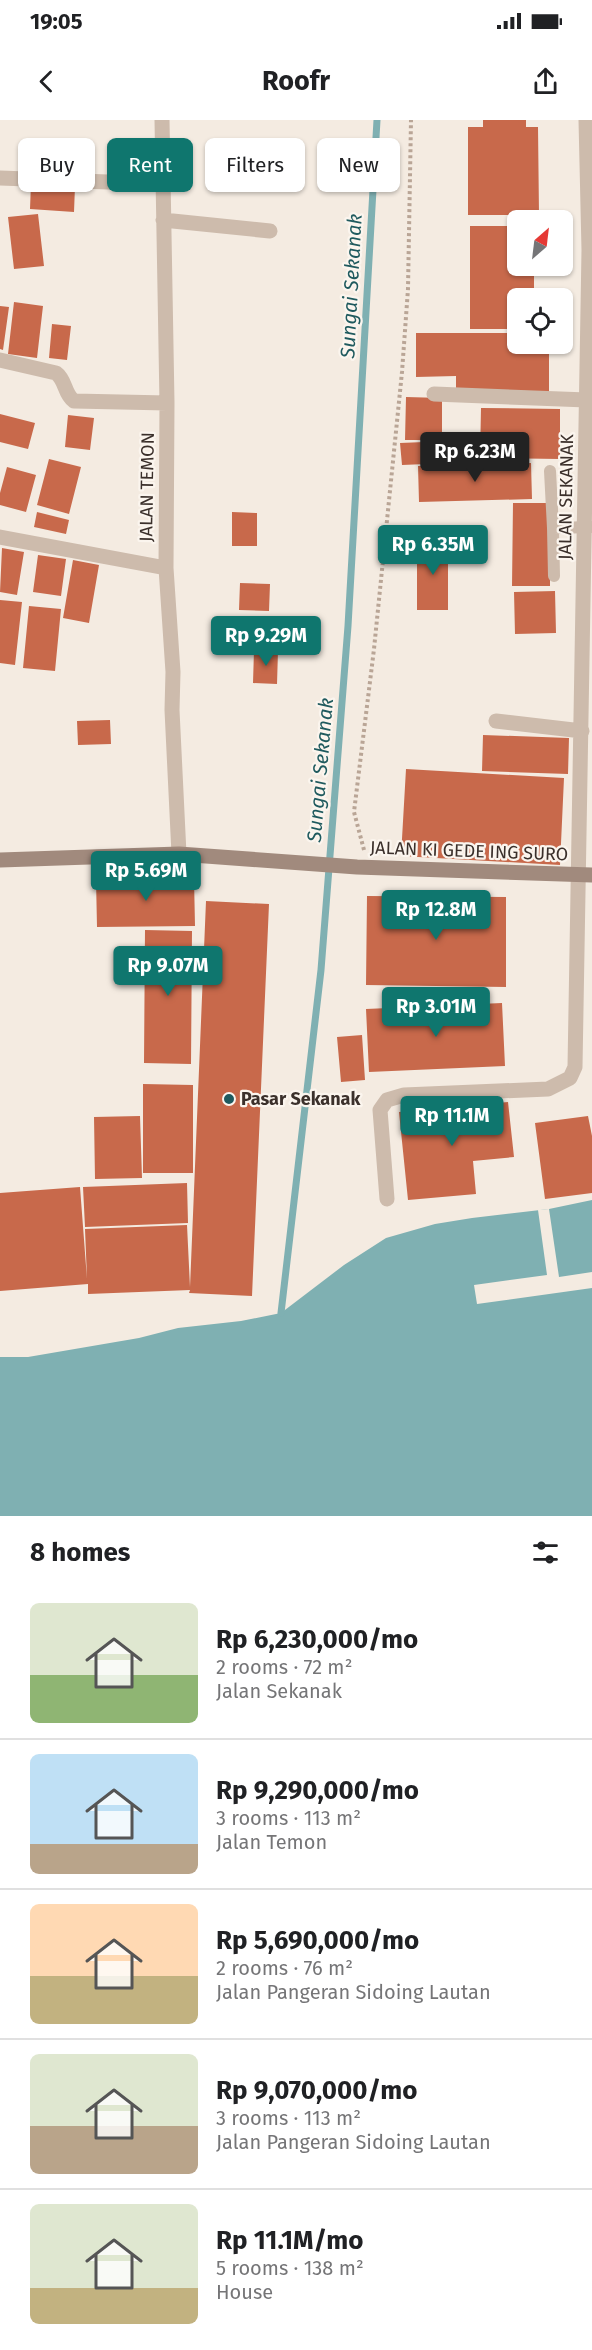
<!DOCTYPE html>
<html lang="en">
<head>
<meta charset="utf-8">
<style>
	body { margin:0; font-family:"Fira Sans",sans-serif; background:#f2f2f2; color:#202124; height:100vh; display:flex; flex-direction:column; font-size:22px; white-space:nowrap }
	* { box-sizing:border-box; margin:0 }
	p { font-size:20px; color:#757577 }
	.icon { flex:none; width:33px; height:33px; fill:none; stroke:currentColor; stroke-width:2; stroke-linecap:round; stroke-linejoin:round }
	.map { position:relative; height:1396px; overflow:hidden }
	.details { display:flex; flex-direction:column; background:#fff; flex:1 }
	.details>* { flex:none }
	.top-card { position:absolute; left:18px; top:18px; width:556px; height:54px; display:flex; gap:12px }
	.needle { width:39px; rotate:28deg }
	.tools { position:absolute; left:507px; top:90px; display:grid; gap:12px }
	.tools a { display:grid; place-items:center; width:66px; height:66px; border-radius:9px; background:#fff; box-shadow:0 2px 4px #0004; font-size:30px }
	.price { position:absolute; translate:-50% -51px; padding:0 14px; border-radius:6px; background:#0f766e; color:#fff; font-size:20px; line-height:39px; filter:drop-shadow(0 2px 3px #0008) }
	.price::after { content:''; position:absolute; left:50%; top:36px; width:18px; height:14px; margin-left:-9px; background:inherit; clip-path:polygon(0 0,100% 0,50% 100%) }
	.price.selected { background:#222; color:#fff }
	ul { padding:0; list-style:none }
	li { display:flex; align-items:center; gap:18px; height:150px; padding:0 30px }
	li+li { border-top:2px solid #e0e0e0 }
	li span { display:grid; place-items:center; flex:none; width:168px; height:120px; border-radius:9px; color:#555 }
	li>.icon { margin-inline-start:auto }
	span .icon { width:72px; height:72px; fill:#fffc; stroke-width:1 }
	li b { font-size:26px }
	h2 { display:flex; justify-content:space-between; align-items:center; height:72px; padding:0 30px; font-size:26px }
	.pill { padding:0 21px; border-radius:9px; background:#fff; box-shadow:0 2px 4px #0004; font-size:21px; line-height:54px }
	.pill.selected { background:#0f766e; color:#fff }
	.status { display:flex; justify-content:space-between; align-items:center; height:42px; padding:0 30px; background:#fff; direction:ltr }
	.status svg { height:16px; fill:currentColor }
	header { display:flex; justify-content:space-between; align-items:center; height:78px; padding:0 30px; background:#fff; font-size:27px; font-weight:700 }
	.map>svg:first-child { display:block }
	.water { fill:#7fb0b2 }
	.pier { fill:#f4ebe1 }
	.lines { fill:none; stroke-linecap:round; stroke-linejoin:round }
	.stream { stroke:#7fb0b2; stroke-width:7 }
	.building { fill:#c8694b }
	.path { stroke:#b9a596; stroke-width:4; stroke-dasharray:3 3; stroke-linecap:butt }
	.lane { stroke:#cdbbac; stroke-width:12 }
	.street { stroke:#cdbbac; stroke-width:15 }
	.secondary { stroke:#a18a7d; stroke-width:15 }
	.poi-dot { fill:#1f5a5e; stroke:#fbf5ee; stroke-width:2 }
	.labels { text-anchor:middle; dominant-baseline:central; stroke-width:4.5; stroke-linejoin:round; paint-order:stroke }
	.street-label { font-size:18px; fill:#3b302b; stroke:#fbf5ee }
	.poi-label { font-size:18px; font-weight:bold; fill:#3b302b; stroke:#fbf5ee; text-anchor:start }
	.water-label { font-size:20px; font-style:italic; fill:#1f5a5e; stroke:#fbf5ee }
</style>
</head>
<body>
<div class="status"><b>19:05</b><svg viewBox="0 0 49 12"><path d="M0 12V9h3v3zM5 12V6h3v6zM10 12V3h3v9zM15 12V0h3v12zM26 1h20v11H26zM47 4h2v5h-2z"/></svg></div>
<header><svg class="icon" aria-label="back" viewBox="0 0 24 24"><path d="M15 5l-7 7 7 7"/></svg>Roofr<svg class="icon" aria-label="share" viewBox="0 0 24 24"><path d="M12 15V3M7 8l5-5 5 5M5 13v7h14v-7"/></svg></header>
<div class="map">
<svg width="592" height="1396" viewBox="0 0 592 1396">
	<rect width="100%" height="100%" fill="#f4ebe1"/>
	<path class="water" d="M592,1080V1396H0V1237H28L139,1218L178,1208L241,1201L281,1193L344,1145L386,1118L435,1104L472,1098L549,1089Z"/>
	<path class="pier" d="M549,1089L559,1157L592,1152V1168L477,1184L474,1165L547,1155L538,1090Z"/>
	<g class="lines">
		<path class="stream" d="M281,1193L321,850L348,506L377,0"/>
	</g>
	<path class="building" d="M483,0H526V7H538L539,95H468V7H483Z
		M31,63L75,66L74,92L30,89Z
		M38,94L44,146L14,149L8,97Z
		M470,106H518V146H534V178H518V209H470Z
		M14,182L43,186L37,238L8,234Z
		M0,186L9,187L3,230L0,229Z
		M52,204L71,206L67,240L49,238Z
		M416,213H518V224H549V274H456V256L416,257Z
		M406,277L442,278V320H405Z
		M481,288L560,289V339L480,338Z
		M0,294L35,303L28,329L0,322Z
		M68,295L94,298L90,330L65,327Z
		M473,320L474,342L402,345L400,323Z
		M49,339L81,347L69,394L37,385Z
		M531,343L532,379L419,382L418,346Z
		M7,347L36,355L26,392L0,385V373Z
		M513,383H550V466H512Z
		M37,392L69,400L66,414L34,407Z
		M232,392L257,393V426H232Z
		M417,421H448V490H417Z
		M2,428L24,432L17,475L0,472Z
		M38,435L66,439L61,476L33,472Z
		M73,440L99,445L89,503L63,498Z
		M240,463L270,464L269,491L239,490Z
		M555,471L556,513L515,514L514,472Z
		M0,480L22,482L15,545L0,543Z
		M29,486L61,489L55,551L23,548Z
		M254,530L278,531L277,564L253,563Z
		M110,600L111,624L78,625L77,601Z
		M483,615L569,618L568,654L482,651Z
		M406,649L564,658L560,745L401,736Z
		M194,758L195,806L97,807L96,759Z
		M367,776L506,777V867L366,865Z
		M206,781L269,784L252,1176L189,1173L190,1170L88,1174V1164L0,1171V1073L80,1067L87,1159L85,1109L187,1105L190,1167Z
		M145,810L192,811L191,944L144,943Z
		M502,883L505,946L369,952L366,889Z
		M362,915L365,960L341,962L337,917Z
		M143,964L193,965V1053H143Z
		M508,982L514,1037L473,1041L476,1074L408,1080L399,992Z
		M140,996L142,1058L95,1059L94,997Z
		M588,996L592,1016V1073L545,1079L535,1003Z
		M187,1063L188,1103L85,1107L83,1067Z"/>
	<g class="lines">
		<path class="path" d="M364,730L354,692L374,529L402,252L408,169L411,0"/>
		<path class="lane" d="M550,351L553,408
			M554,456L553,408L592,407"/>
		<path class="street" d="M162,0L167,283L166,448L173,552L172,590L179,734
			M0,58L162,64
			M163,100L270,111
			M0,240L56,253C66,260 64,274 74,281L167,283
			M434,274L587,280
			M0,417L166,448
			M496,601L582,611
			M387,1079L380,990L387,980L404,975L548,969L570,958L575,947L589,130L586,0"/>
		<path class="secondary" d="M0,740L179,734L357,747L592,755"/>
	</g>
	<circle class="poi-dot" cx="229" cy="979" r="6"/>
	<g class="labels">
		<g class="street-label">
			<text transform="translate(147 367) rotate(-89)">JALAN TEMON</text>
			<text transform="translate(566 377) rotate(-89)">JALAN SEKANAK</text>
			<text transform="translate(469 731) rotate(2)">JALAN KI GEDE ING SURO</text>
		</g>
		<g class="poi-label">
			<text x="241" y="979">Pasar Sekanak</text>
		</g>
		<g class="water-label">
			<text transform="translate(351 166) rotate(-87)">Sungai Sekanak</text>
			<text transform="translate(320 650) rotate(-85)">Sungai Sekanak</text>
		</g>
	</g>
</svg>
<div class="tools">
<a><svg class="needle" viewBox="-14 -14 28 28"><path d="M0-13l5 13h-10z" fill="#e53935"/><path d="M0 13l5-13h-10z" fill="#757577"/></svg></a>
<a><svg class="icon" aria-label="locate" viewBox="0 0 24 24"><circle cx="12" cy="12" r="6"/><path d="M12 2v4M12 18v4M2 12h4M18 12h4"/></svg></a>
</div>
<b class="price selected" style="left:475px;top:363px">Rp 6.23M</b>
<b class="price" style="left:433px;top:456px">Rp 6.35M</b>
<b class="price" style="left:266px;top:547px">Rp 9.29M</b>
<b class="price" style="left:146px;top:782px">Rp 5.69M</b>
<b class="price" style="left:436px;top:821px">Rp 12.8M</b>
<b class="price" style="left:168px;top:877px">Rp 9.07M</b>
<b class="price" style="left:436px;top:918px">Rp 3.01M</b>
<b class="price" style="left:452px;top:1027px">Rp 11.1M</b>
<div class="top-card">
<a class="pill">Buy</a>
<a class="pill selected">Rent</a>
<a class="pill">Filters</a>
<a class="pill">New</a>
</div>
</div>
<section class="details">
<h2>8 homes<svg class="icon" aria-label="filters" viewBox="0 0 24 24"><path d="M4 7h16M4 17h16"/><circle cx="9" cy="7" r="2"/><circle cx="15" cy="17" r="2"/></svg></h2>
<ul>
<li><span style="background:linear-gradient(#dfe7d0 60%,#8fb573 0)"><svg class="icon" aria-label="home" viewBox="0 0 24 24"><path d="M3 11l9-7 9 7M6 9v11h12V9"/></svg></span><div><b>Rp 6,230,000/mo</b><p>2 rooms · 72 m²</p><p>Jalan Sekanak</p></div></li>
<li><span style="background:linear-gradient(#bfe0f5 75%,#b9a48a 0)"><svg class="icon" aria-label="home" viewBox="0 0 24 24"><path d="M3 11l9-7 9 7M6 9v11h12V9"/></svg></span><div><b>Rp 9,290,000/mo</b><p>3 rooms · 113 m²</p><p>Jalan Temon</p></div></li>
<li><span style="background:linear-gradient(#ffd9b3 60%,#c2b280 0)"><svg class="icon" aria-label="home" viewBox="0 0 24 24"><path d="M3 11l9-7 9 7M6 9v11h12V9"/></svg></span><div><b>Rp 5,690,000/mo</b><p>2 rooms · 76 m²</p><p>Jalan Pangeran Sidoing Lautan</p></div></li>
<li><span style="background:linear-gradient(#dfe7d0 60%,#b9a48a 0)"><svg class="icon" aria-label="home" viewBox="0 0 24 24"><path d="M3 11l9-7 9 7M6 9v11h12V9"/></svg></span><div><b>Rp 9,070,000/mo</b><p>3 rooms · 113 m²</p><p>Jalan Pangeran Sidoing Lautan</p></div></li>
<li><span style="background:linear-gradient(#dfe7d0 70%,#c2b280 0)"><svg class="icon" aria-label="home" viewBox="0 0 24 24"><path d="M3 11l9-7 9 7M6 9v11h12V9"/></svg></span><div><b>Rp 11.1M/mo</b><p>5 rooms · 138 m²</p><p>House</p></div></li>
</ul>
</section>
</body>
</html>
